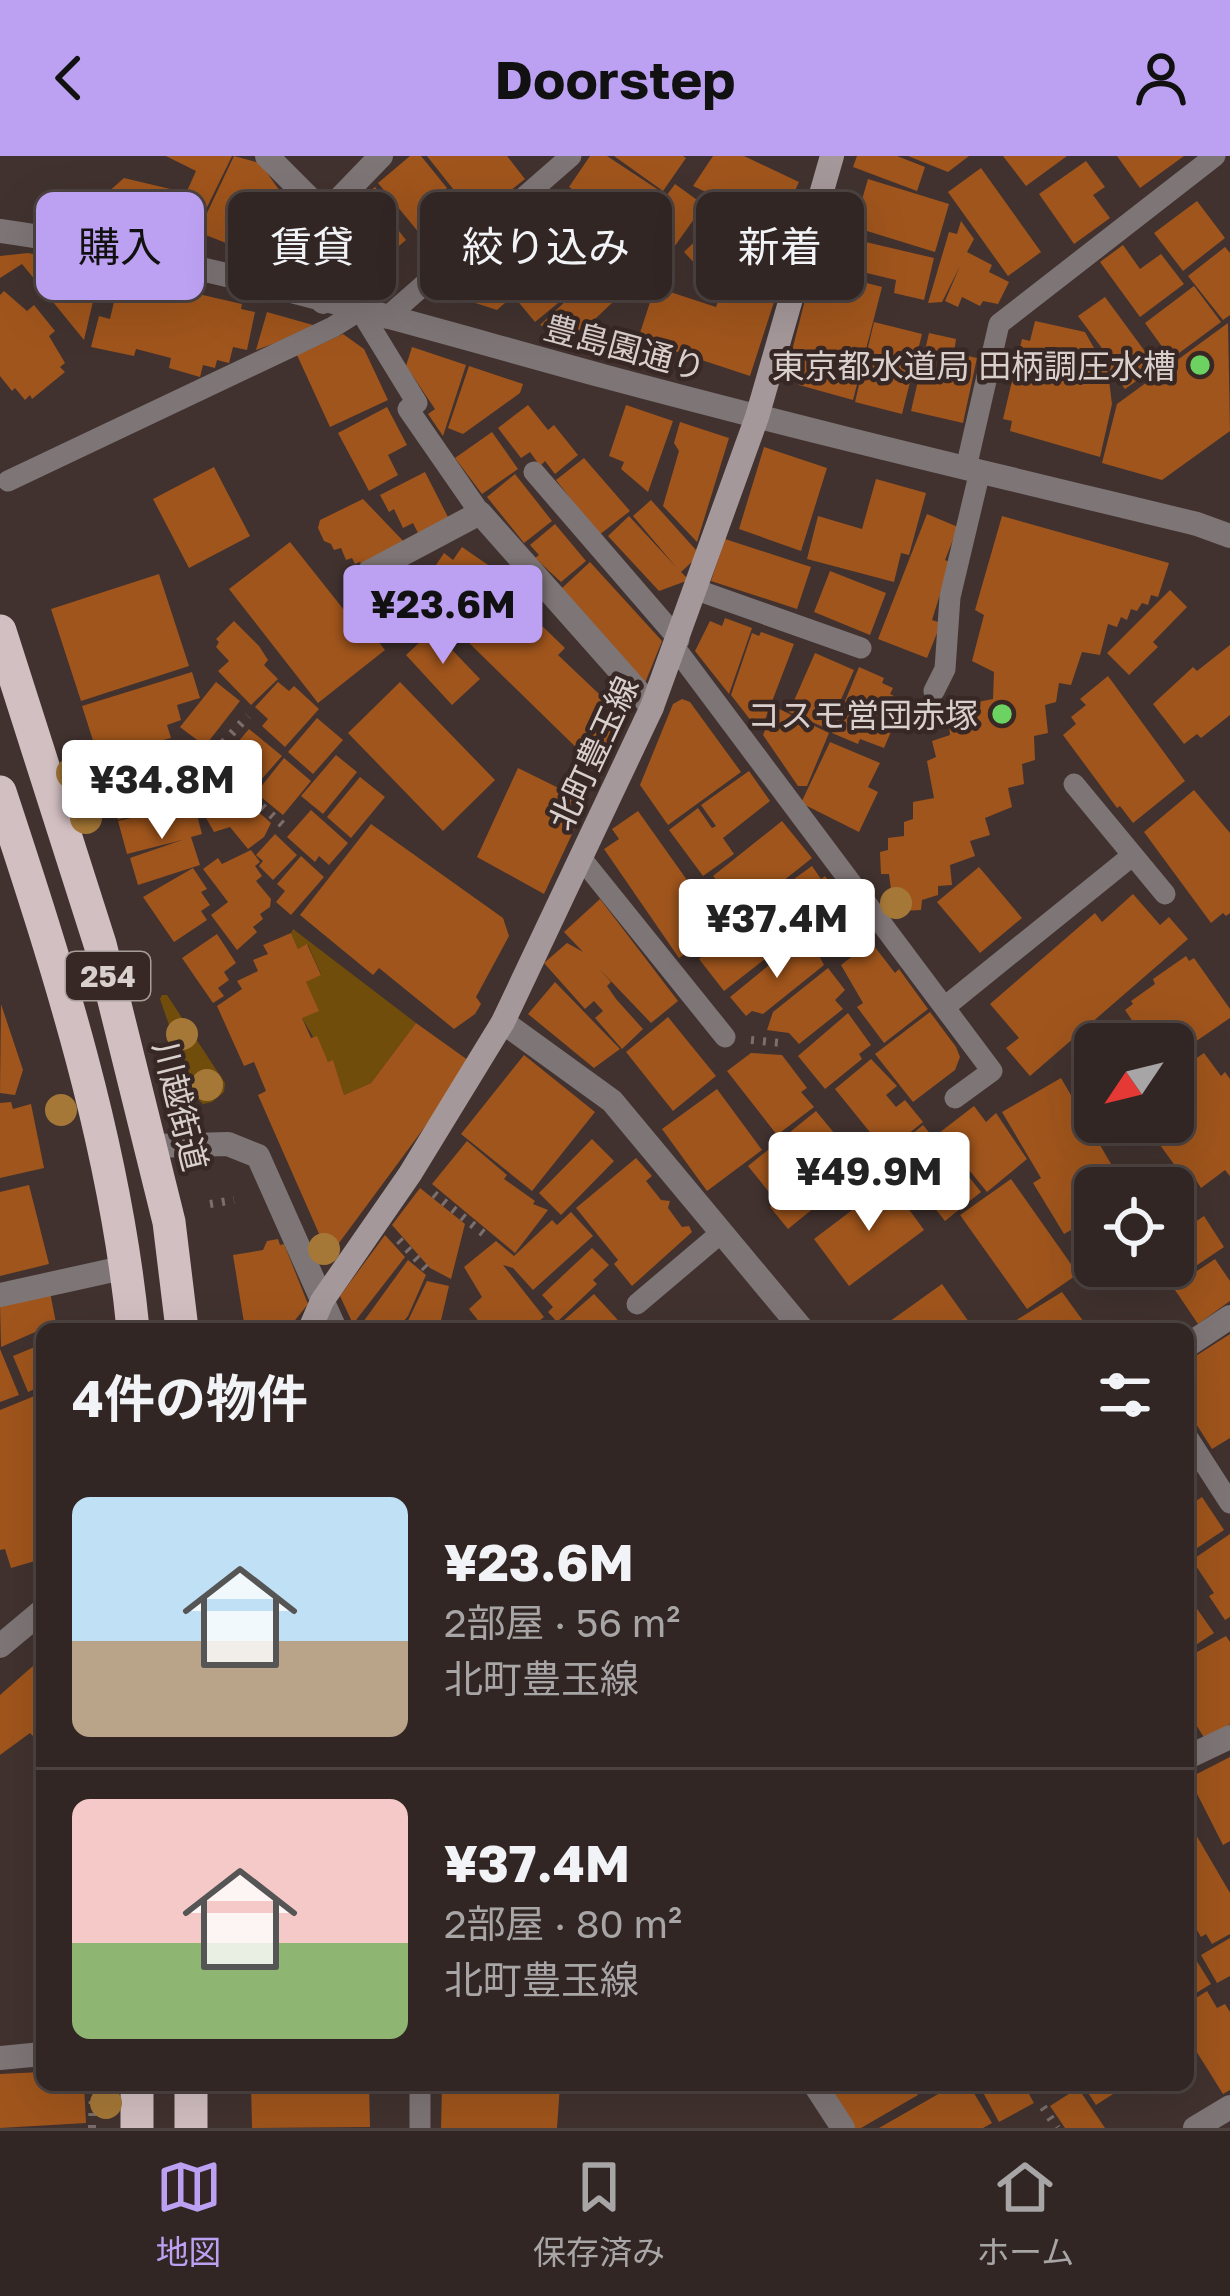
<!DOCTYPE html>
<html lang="ja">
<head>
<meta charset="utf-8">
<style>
	body { margin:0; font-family:"Golos Text","Noto Sans JP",sans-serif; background:#3d3230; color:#f1f3f6; height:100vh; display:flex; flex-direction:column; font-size:45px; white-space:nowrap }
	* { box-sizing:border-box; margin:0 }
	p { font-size:39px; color:#a8a5a6 }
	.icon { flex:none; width:66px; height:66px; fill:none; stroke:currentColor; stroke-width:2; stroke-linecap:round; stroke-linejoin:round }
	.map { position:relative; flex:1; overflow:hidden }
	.sheet { position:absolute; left:36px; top:1167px; width:1158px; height:768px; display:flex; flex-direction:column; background:#312623; border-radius:18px; box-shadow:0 12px 48px #0002,0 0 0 3px #4c4341 }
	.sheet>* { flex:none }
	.top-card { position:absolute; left:36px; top:36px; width:1158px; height:108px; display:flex; gap:24px }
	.needle { width:78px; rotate:235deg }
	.tools { position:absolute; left:1074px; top:867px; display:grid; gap:24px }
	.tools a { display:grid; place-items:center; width:120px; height:120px; border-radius:18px; background:#312623; box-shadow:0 12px 48px #0002,0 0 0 3px #4c4341; font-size:60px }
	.price { position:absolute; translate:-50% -102px; padding:0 27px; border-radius:12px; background:#fff; color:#222; font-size:39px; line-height:78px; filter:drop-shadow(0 3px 6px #0008) }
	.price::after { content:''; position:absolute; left:50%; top:72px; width:36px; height:27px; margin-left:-18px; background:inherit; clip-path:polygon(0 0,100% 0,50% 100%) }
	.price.on { background:#bca0f2; color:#111 }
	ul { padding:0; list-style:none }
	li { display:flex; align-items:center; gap:36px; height:300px; padding:0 36px }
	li+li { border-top:3px solid #4c4341 }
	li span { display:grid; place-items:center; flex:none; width:336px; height:240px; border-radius:18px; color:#555 }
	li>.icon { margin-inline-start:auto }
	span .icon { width:144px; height:144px; fill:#fffc; stroke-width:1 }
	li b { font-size:51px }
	h2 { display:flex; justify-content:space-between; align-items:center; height:144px; padding:0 36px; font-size:51px }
	.tag { padding:0 42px; border-radius:18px; background:#312623; box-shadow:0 12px 48px #0002,0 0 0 3px #4c4341; font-size:42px; line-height:108px }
	.tag.on { background:#bca0f2; color:#111 }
	header { display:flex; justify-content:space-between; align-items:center; height:156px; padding:0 36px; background:#bca0f2; color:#111; font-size:54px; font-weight:700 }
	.dock { display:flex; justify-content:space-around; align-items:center; height:168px; border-top:3px solid #4c4341; background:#312623; font-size:33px; color:#a8a5a6 }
	.dock a { display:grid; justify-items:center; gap:6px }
	.dock .on { color:#bca0f2 }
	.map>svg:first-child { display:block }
	.green { fill:#714d0b }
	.building { fill:#a0551c }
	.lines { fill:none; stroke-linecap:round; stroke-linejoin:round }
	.path { stroke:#7b6e6b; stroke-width:8; stroke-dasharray:3 9; stroke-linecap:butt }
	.service { stroke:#7e7576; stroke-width:21 }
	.minor { stroke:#7e7576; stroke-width:24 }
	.tertiary { stroke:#7e7576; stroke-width:24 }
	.secondary { stroke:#a5989a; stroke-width:24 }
	.trunk { stroke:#d2bfc2; stroke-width:33 }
	.tree { fill:#a67837 }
	.poi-dot { fill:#6cd362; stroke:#372825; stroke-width:4.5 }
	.labels { text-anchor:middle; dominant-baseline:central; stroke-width:9; stroke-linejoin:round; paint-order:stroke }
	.shield { fill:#372825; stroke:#a89d9b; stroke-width:3 }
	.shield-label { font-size:30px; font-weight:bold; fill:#d9cfcd }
	.street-label { font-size:33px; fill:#d9cfcd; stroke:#372825 }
	.poi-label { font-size:33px; fill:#d9cfcd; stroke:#372825; text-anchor:end }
</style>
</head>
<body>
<header><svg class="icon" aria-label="back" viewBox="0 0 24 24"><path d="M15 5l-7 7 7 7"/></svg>Doorstep<svg class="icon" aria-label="person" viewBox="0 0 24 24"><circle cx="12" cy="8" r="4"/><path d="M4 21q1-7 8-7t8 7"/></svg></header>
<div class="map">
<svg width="1230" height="1972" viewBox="0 0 1230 1972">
	<rect width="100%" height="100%" fill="#41322f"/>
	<path class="green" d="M293,773L416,867L371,927L344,939L333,905L328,906L302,862L306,826L321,818L308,789L298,793L291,777Z
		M162,839H167L225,927L224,936L212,946L203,948L193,938L160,843Z"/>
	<path class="building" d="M166,0H232L193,80L177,73L189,47L183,44L196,15Z
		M234,0L260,7L282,38L254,98L198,76Z
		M410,0H421L447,32L441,36L467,67L434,95L378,27Z
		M427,0H507L525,23L476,62Z
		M590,0H607L657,33L630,73L569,31Z
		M614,0H683L686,2L663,35Z
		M713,0H744L799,26L778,70L693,30Z
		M857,0H897L925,11L917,35L853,11Z
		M908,0H969L948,16Z
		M1003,0H1067L1026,30Z
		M1117,0H1184L1140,32Z
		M1086,5L1105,31L1093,39L1110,62L1074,88L1039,38Z
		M981,12L1041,96L1008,120L948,36Z
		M124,22L183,36L172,75L88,54Z
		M868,23L949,48L935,96L854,71Z
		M675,28L704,49L672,94L642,73Z
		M375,31L399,61L392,66L406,84L372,113L364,103L345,118L333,103L329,69Z
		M561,34L604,60L497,154L438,135Z
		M282,43L316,90L306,112L258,95Z
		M1197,45L1225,82L1183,115L1154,77Z
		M722,59L778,83L771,108L785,112L750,220L638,183L655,131L716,151L724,127L719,123L714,128L684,96Z
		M961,65L974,83L967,96L992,109L989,116L1009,126L998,148L983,145L980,150L962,141L958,151L945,145L960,110L942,146L928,147L949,76L957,78Z
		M596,76L608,92L603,95L610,103L576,132L557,109Z
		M636,78L659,97L635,127L618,112L624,104L619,99Z
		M857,84L934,102L924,144L894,137L896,124L850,113Z
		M1123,89L1140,113L1161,98L1184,128L1140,161L1100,106Z
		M1225,91L1230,97V159L1223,164L1188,120Z
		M28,97L101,111L84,184L22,108L0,122V100Z
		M555,111L574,134L535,166L516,143Z
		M813,113L882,131L853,244L799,229L788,210Z
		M599,114L614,131L606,138L613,146L576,181L540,169Z
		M120,120L242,148L241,153L255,156L247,194L233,191L229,207L217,204L215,212L203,209L200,221L169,212L171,202L136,193L134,200L91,191L99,160L110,163Z
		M1194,130L1221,166L1171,203L1145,167Z
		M4,135L27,155L34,149L55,175L49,180L65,207L60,211L65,216L32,243L30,239L25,244L15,232L12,235L0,220V139Z
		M1105,141L1152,205L1135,218L1139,223L1125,233L1102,203L1107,199L1078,160Z
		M267,156L320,171L256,194Z
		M1035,165L1085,176L1108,217L1112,248L1100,301L1010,275L1012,265L1003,263L1022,183L1030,185Z
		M874,166L922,178L902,258L855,246Z
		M1228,167L1230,275L1162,324L1102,307L1117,248Z
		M929,177L956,183L954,197L977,202L963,267L911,255Z
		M343,178L364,193L388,244L330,271L297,199Z
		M412,191L466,209L443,280L428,258L435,253L406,210Z
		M469,210L523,228L520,237L463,278L448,272Z
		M528,249L548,274L554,269L578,299L555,318L545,305L540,310L530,296L521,302L498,272Z
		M626,249L673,265L648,336L621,313L624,306L609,300Z
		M387,251L407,289L388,299L398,319L369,335L338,277Z
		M680,266L729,282L697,386L663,350L679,295L674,287Z
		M492,276L518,313L482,338L455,302Z
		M764,291L827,312L801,395L739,373Z
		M584,302L630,355L599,379L556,324Z
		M214,311L250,380L189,412L153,343Z
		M425,316L450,365L420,381L413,367L403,372L394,353L389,356L380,339Z
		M515,318L552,365L524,387L487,341Z
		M876,323L926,337L909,399L901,397L894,426L807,403L818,360L862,373Z
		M363,343L407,389L364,411L360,406L355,408L352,402L346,404L341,392L334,394L331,388L324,385L318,372L320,364Z
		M651,344L696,394L695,403L681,416L689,424L659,435L608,380L629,360L676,411L633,360Z
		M927,358L958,371L945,404L950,406L932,464L941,467L927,502L878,483Z
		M1002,360L1169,407L1158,441L1151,439L1148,449L1142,447L1137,455L1131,453L1127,464L1121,461L1117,471L1108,468L1100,499L1082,496L1071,529L1059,527L1056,546L1045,549L1048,577L1034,580L1035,604L1022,608L1024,628L1008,632L1012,651L985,662L990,679L970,685L975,700L950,709L952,729L938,730V739L922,744L921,754L902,755L901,739L892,741L889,718H881L880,696L888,694V682L904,680V666L913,663V646L934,642L927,605L936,601L932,585L950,579L949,567L960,566L958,550L993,543L994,516L972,505L984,459L975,454Z
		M555,368L586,405L561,426L535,402L539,399L530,389Z
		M725,383L811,411L797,453L711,425Z
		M290,386L352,464L358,459L385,494L318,547L229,433Z
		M462,391L504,420L486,445L436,409L444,397L453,404Z
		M590,406L662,485L645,527L561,433Z
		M423,414L479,454L462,478L407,438Z
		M830,415L886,437L870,479L814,456Z
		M159,418L189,510L81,545L51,453Z
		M513,433L542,460L537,465L565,492L558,499L618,556L620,573L591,606L465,483Z
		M1170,434L1187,451L1153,486L1158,491L1129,519L1107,497Z
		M725,462L752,472L729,538L695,495L710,465L722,470Z
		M234,465L259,490L268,504L264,509L278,523L251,549L218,515L229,505L216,491L219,486L216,483Z
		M433,474L480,523L452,549L406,499Z
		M761,476L794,488L763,569L752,566L731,539L752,477L759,480Z
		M1230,489V559L1201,582L1197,578L1184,588L1153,548L1193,511L1197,515Z
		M815,497L854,514L828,573L789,556Z
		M859,511L884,522L882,527L893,532L890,538L904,545L884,592L860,583L858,588L832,577Z
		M192,516L200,542L177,549L181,564L167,569L171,582L145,589L147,596L131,602L135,613L105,622L82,550Z
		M1108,520L1185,625L1133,667L1120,650L1117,652L1063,579L1076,568L1071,561L1086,549L1080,543Z
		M216,526L240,545L205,590L180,571Z
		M278,526L289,535L294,530L319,553L285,591L262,570L268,563L255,551Z
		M400,526L495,624L443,675L348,577Z
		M682,543L690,546L741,616L668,669L640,629L673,548Z
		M775,551L829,577L807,630H798L763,579Z
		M317,562L343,584L313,618L288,596Z
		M249,573L282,600L252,634L221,606Z
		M830,586L880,607L868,631L878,636L859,676L801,647Z
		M336,599L357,616L323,658L301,640Z
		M284,602L311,625L283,659L256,637Z
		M518,612L587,646L544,738L477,701Z
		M204,615L215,632L205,641L193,646L162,648L156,629Z
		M749,615L770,645L723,682L734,698L703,720L669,674L698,652L712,672L716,670L701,649Z
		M360,621L385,641L351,682L327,661Z
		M227,628L271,667L264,681L248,693L230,671L214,676L198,648Z
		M154,630L160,650L118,664L111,642Z
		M1194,634L1230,677V757L1226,760L1223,757L1211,767L1144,676Z
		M194,648L202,678L191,681L200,709L138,729L130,702L182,684L127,698L118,665Z
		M311,654L348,687L329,709L319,700L315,706L287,681Z
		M638,655L721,772L679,802L604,693L619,683L612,673Z
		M782,665L812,702L743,757L713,720Z
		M371,668L503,762L509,780L476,841L481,848L475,858L454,873L379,812L373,819L300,759Z
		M275,678L297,699L273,724L259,710L263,705L256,699Z
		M251,694L260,706L255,710L262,720L256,725L271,743L270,751L260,758L263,763L253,771L257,776L237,794L211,759L228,746L203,713L218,702L222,708Z
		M301,700L324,721L291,759L276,746L285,735L277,728Z
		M812,710L821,723L825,720L858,765L828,787L783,731Z
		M979,711L1022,762L980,797L937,746Z
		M193,712L207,733L201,736L210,749L201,755L207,764L174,786L143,741Z
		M1133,738L1160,769L1169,761L1188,783L1030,920L1006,892L1019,882L990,848L1095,757L1102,766Z
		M600,743L678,845L651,867L564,776Z
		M770,748L787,770L776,779L784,788L724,835L699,803Z
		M291,777L298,793L307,788L321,819L306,826L319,855L302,862L311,882L317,880L328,906L333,904L344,939L371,927L416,867L472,907L336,1091L324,1089L258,939L266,935L254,906L244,910L217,850L242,833L237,825L258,815L253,804L268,798L263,789Z
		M217,778L236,807L224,816L229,824L218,832L224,840L213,847L182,802Z
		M871,786L895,817L899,813L928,853L884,887L857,851L863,847L841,809Z
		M567,787L585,797L611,826L607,830L616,843L643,873L622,893L595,862L603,855L594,845L585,853L544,807Z
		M808,790H814L824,809L763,858L752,855L746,860L730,841L790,792L796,800Z
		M1186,800L1189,805L1194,802L1230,853V862L1173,901V888H1161L1147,867L1138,873L1125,854L1133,848L1131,845L1155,828L1153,823Z
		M828,812L845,834L835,844L843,853L799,888L789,877L767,874L773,856Z
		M555,826L620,893L594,912L528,858Z
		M1,848L23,914L15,939L0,937Z
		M930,856L956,891L960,901L955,914L913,946L875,898Z
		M848,857L871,889L859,898L862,903L825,933L798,900Z
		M668,861L716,920L673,955L626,896Z
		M751,897L782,899L807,932L801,936L814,951L777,979L727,915Z
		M1204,897L1221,920L1225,916L1230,923V1020L1225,1014L1201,1032L1196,1024L1189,1029L1160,989L1182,968L1173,955V918Z
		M524,899L595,956L532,1035L461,978Z
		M871,903L897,930L886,939L896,951L905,944L923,966L886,996L835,933Z
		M1061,922L1125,1032H1095V1080L1082,1088L1073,1073L1064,1078L1033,1027L1041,1022L1002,956Z
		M717,933L762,994L707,1035L662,973Z
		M11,946L13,953L31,948L44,1012L0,1022V947Z
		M974,950L986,966L996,957L1027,1003L987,1036L939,977Z
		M816,955L863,1012L788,1073L770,1051L777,1046L748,1010Z
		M923,969L942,992L935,997L952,1018L961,1011L981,1036L945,1065L890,996Z
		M592,983L614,1005L561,1059L539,1037Z
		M467,985L507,1019L504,1023L535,1045L533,1048L548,1054L515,1097L432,1028Z
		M636,1002L652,1020L646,1025L661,1044L670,1045L668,1052L682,1071L689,1070L692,1076L632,1130L614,1108L618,1104L576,1052Z
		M1011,1023L1078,1118L1027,1153L960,1059Z
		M889,1026L924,1074L849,1130L814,1083Z
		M29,1029L49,1108L0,1120V1036Z
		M420,1032L465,1068L451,1123L430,1112L392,1069Z
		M571,1056L593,1080L533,1134L513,1112L503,1109L544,1161L529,1173H485L469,1153L482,1141L464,1111L496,1085L514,1100L552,1064L557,1069Z
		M1204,1060L1224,1091L1169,1128L1157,1110H1173V1081Z
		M385,1079L405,1101L353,1168L340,1140Z
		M278,1083L280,1089L284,1088L308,1148L288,1173H245L233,1099L263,1094L267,1085Z
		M592,1092L609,1109L593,1124L597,1128L557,1166L548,1156L553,1151L542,1139Z
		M1215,1103L1230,1125V1145L1198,1168L1173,1131Z
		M408,1104L426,1119L408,1160L397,1173H358Z
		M427,1125L449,1130L439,1173H404Z
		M942,1128L974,1173H879Z
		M50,1136L56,1167L1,1191L0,1147Z
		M1062,1136L1089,1173H1002Z
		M594,1138L626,1173H554Z
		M1230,1178V1282L1212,1293L1188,1255V1205Z
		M42,1188V1230L28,1236L13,1200Z
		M0,1193L19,1239L0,1246Z
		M42,1237V1403L11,1412L5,1393L0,1394V1254Z
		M1202,1341L1224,1374L1188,1398V1350Z
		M1230,1378V1461L1225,1464L1209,1440L1214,1437L1192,1404Z
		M1188,1440L1214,1477L1188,1494Z
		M1226,1480L1230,1486V1568L1205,1583L1188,1556V1501Z
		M42,1502V1583L37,1584L30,1577L0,1599V1539Z
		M1230,1601V1685L1223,1689L1189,1622Z
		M1188,1665L1230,1737V1778L1212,1788L1206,1778L1201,1781L1188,1759Z
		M1230,1782V1820L1217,1827L1201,1799Z
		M1193,1799L1211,1828L1188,1842V1802Z
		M1207,1835L1217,1852L1225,1848L1230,1856V1934L1223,1938L1188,1882V1847Z
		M42,1916V1929H84L86,1967L0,1972V1918Z
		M251,1929H369L370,1971L252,1972Z
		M442,1929H560L557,1972H441Z
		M848,1929H912L918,1939L861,1972H851L831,1939Z
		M944,1929H969L992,1967L983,1972H879L940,1937L937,1933Z
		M979,1929H1024L1034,1947L999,1966Z
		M1083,1929H1127L1096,1949Z
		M1078,1932L1105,1972H1065L1050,1950Z"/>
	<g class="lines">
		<path class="path" d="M208,603L283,669
			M91,636L208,603L248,560
			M751,884L781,887
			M434,1038L489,1082
			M210,1048L234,1044
			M399,1084L429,1116
			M1043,1951L1057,1972
			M92,1972L93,1929"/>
		<path class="service" d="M386,162L571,0
			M966,312L999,168L1215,0
			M534,316L679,484
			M8,325L333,171L360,154L417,247L408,253L480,357
			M697,434L861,492
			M676,493L992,915L955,942
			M934,535L945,513L950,441L980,315
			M1074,628L1165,738
			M581,702L725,881
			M946,850L1133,699
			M637,1148L722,1076
			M1188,1282L1230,1347
			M420,1929V1972"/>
		<path class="minor" d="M267,0L323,56L320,76L323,146
			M322,61L381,0
			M369,416L480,357L652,551
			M503,866L612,945L802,1173
			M152,990L228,988L258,1000L335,1173
			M0,1139L127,1111
			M1188,1189L1230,1161
			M1188,1601L1230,1581
			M0,1902L42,1898
			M815,1929L843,1972
			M1195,1972L1230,1951"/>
		<path class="tertiary" d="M0,75C204,104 405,166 603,220C800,273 999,320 1197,368L1230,380
			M0,1490L42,1455"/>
		<path class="secondary" d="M310,1173L322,1145L410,1018L503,866L652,551L757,261L832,0"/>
		<path class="trunk" d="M0,475L100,788L169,1066L182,1173
			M0,636C58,812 115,988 133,1173
			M137,1972V1929
			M191,1972V1929"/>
	</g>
	<g class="tree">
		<circle cx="74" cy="53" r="16"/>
		<circle cx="72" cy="617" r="16"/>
		<circle cx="86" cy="662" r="16"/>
		<circle cx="896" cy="747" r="16"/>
		<circle cx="182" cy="878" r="16"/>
		<circle cx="207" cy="929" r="16"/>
		<circle cx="61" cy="954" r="16"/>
		<circle cx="324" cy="1093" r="16"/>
		<circle cx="106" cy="1947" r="16"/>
	</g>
	<g class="poi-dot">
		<circle cx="1200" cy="209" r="12"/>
		<circle cx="1002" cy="558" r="12"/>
	</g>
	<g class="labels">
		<rect class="shield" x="66" y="796" width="84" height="48" rx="9"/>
		<g class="shield-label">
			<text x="108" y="820">254</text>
		</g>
		<g class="street-label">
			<text transform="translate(625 191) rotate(15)">豊島園通り</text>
			<text transform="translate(593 597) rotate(-65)">北町豊玉線</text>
			<text transform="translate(181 950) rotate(76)">川越街道</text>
		</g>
		<g class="poi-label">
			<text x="1176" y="209">東京都水道局 田柄調圧水槽</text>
			<text x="978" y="558">コスモ営団赤塚</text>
		</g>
	</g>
</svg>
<div class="tools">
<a><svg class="needle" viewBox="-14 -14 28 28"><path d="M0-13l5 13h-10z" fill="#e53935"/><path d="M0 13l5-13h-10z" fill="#a8a5a6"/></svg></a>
<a><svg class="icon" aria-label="locate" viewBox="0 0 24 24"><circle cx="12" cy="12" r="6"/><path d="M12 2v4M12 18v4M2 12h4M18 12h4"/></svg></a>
</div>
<b class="price on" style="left:443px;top:511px">¥23.6M</b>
<b class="price" style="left:162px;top:686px">¥34.8M</b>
<b class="price" style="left:777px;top:825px">¥37.4M</b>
<b class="price" style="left:869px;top:1078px">¥49.9M</b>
<div class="top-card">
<a class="tag on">購入</a>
<a class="tag">賃貸</a>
<a class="tag">絞り込み</a>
<a class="tag">新着</a>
</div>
<section class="sheet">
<h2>4件の物件<svg class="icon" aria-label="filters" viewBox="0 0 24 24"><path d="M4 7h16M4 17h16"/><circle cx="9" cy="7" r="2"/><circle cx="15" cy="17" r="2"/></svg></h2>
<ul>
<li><span style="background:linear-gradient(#bfe0f5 60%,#b9a48a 0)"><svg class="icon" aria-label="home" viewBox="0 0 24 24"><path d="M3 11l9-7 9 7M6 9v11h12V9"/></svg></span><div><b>¥23.6M</b><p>2部屋 · 56 m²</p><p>北町豊玉線</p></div></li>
<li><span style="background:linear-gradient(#f6c9c9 60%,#8fb573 0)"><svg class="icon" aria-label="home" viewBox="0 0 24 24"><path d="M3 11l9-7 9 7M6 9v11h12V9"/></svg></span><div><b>¥37.4M</b><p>2部屋 · 80 m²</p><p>北町豊玉線</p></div></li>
</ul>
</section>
</div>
<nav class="dock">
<a class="on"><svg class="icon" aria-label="map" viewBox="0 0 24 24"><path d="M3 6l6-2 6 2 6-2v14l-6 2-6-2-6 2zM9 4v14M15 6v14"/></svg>地図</a>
<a><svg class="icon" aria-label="saved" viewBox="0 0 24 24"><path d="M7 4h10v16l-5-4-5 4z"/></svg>保存済み</a>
<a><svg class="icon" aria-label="home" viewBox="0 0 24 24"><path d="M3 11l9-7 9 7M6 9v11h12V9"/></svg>ホーム</a>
</nav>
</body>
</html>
